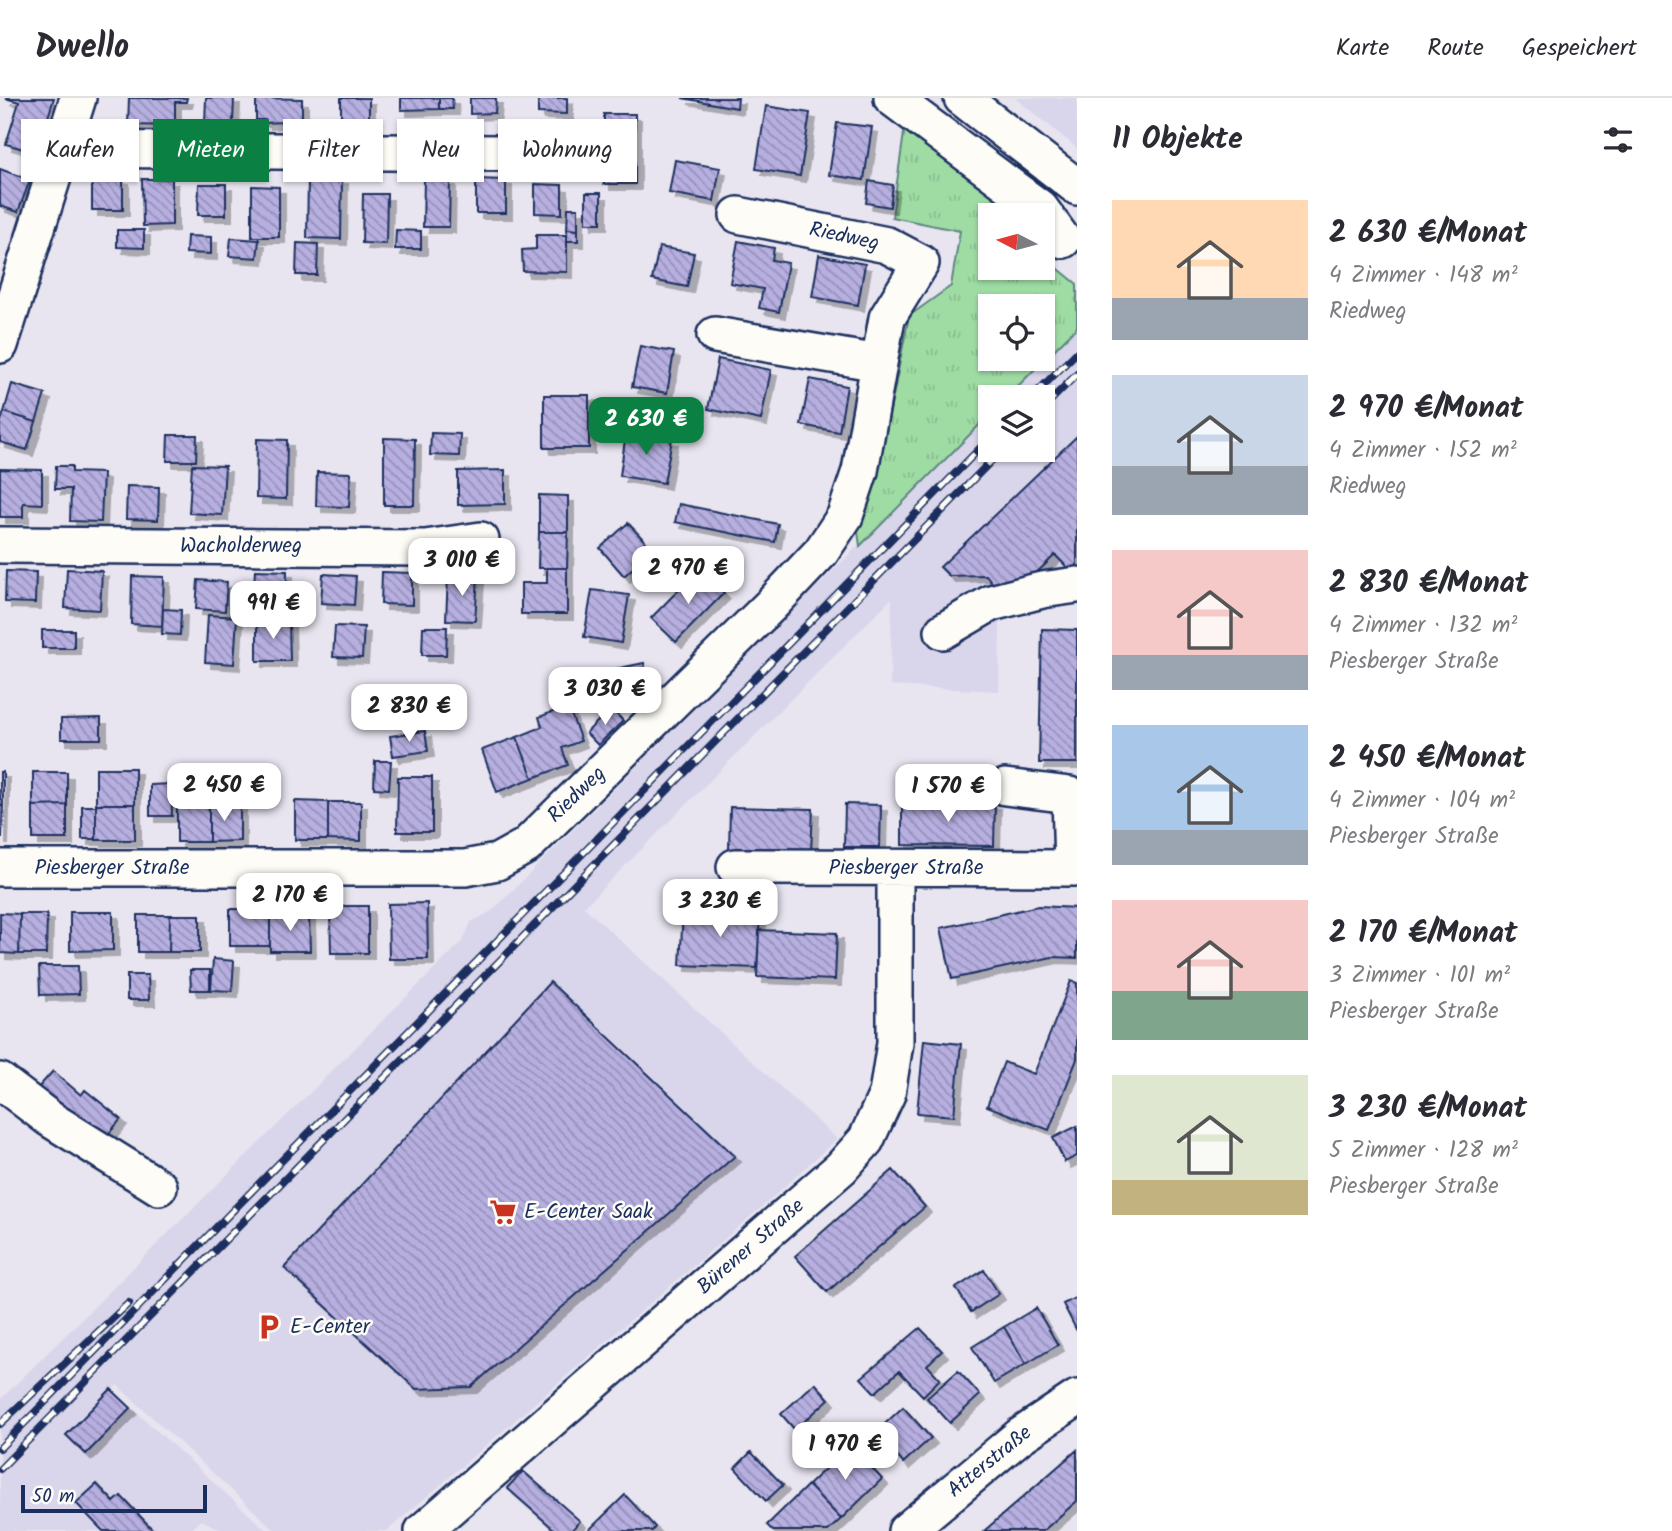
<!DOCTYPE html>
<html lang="de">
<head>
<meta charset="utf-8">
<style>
	body { margin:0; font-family:Kalam,sans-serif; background:#f2f2f3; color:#2b2b33; height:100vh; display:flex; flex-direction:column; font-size:26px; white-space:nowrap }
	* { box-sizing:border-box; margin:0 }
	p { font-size:23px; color:#7c7c81 }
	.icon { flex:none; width:38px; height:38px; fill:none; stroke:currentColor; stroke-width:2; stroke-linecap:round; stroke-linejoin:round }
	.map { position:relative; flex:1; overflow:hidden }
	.panel { display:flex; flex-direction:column; background:#fff; width:595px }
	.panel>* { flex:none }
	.top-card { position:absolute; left:21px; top:21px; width:665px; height:63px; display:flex; gap:14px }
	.needle { width:46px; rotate:276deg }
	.fabs { position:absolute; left:978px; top:105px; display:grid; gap:14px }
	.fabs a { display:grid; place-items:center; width:77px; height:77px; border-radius:0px; background:#fff; box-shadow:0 2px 5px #0004; font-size:35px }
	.scale { position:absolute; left:21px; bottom:18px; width:186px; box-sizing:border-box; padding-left:7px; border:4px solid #1b2f5e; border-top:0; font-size:19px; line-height:24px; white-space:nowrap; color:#1b2f5e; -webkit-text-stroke:5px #fdfcf7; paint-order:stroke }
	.price { position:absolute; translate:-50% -60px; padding:0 16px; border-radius:14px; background:#fff; color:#222; font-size:23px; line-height:46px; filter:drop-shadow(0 2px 4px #0008) }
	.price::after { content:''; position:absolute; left:50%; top:42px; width:21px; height:16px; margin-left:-10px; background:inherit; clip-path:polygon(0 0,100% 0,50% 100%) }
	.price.on { background:#0b8043; color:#fff }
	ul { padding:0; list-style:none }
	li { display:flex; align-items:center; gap:21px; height:175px; padding:0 35px }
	li span { display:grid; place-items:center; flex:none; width:196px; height:140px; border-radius:0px; color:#555 }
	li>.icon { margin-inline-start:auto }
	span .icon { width:84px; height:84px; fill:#fffc; stroke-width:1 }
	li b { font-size:30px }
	h2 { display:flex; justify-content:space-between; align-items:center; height:84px; padding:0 35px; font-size:30px }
	.tag { padding:0 24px; border-radius:0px; background:#fff; box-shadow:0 2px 5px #0004; font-size:24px; line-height:63px }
	.tag.on { background:#0b8043; color:#fff }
	header { display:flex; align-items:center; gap:42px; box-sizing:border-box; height:98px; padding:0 35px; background:#fff; border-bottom:2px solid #e1e1e2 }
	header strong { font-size:33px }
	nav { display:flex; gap:38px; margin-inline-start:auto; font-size:24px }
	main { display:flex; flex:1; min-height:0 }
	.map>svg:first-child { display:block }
	.built { fill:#d9d5eb }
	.grass { fill:url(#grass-tufts); stroke:#5d8681; stroke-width:2; fill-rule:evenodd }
	.building { fill:url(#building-back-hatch); stroke:#1b2f5e; stroke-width:2; filter:url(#shadow) }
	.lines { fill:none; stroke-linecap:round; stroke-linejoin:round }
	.minor-casing { stroke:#1b2f5e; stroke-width:40 }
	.minor { stroke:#fdfcf7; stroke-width:35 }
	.rail-casing { stroke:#1b2f5e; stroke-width:8 }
	.rail { stroke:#fdfcf7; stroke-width:5; stroke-dasharray:16; stroke-linecap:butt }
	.labels { text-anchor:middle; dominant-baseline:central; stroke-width:5; stroke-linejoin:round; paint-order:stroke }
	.street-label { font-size:21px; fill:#1b2f5e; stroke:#fdfcf7 }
	.poi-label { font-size:21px; fill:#1b2f5e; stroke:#fdfcf7; text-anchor:start }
</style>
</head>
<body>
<header>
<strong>Dwello</strong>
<nav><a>Karte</a><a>Route</a><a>Gespeichert</a></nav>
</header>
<main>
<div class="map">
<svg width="1077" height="1433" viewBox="0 0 1077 1433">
	<defs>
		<pattern id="grass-tufts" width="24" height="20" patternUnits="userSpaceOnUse" patternTransform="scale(1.75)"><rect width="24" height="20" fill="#9fdca4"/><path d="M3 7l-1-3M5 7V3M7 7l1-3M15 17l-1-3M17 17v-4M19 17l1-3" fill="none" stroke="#88bd90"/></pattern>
		<pattern id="building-back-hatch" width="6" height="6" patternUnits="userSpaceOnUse" patternTransform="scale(1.75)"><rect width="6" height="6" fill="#b7afe0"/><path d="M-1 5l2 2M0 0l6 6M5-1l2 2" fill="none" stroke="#948fb9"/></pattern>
		<filter id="shadow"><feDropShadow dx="6" dy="6" stdDeviation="0" flood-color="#0004"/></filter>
	</defs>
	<rect width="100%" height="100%" fill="#e8e5f0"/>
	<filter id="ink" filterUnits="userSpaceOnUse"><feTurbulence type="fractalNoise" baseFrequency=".0143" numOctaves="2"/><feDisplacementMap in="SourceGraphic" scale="14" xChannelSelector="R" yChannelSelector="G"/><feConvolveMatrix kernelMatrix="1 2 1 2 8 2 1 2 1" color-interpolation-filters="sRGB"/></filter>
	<g filter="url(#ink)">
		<path class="built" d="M1015,0H1077V50Z
			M1077,229V503L1000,521L999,593L890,588L892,500L584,809L837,1041L772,1100L387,1433H276L117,1287L112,1292L267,1433H225L201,1422L190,1433H0V1302L463,843L471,824L492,813L990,316V352H1043V299H1007Z"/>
		<path class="grass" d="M906,21L1034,117H990V170H1043V158L1077,186V229L1007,299H990V316L860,448L857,427L881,359L909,218L951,188L960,133L892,119ZM990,208H1043V261H990Z"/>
		<path class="building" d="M5,0H54L37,55L6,46L19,4Z
			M129,0H187L186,4H175V28L128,27Z
			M206,0H234L233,26H205Z
			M256,0L302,1V23L265,25V22H256Z
			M341,0H369V22H341Z
			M401,0H439V11L401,12Z
			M439,0H452L453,11H439Z
			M470,0H496L495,15L470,16Z
			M538,0H567V16L538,15Z
			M682,0H738L737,10Z
			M766,8L810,15L800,78L756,71Z
			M604,16H635V40H604Z
			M837,25L872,29L864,82L829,77Z
			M604,40H635V63H604Z
			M675,62L720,70L714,103L669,95Z
			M604,63H635V86H604Z
			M0,71L30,82L18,114L0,108Z
			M123,80V112H92V81Z
			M308,80H342L341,141L307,140Z
			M142,81H172V127L143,128Z
			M424,81L450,82L449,129H423Z
			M476,81L506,82V115H476Z
			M869,83L893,87L890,109L866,105Z
			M199,86H226V117H198Z
			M535,86L562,87V116L535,115Z
			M252,88L279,89V139H252Z
			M586,95H601V125H586Z
			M363,96H387L386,146L362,145Z
			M568,110H578V132L567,131Z
			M567,131L578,132V143H567Z
			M117,132H144V150L117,149Z
			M396,132L421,133V151H395Z
			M536,137H567V174L523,173L522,152L536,151Z
			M187,138L211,139V156L186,155Z
			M231,140L259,142L257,160L229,158Z
			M738,143L774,150L772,162L788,165L779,214L759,210L763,191L730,185Z
			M297,145L318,146L317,177H296Z
			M659,149L694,155L687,189L652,182Z
			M819,157L865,166L858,207L812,199Z
			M640,248L674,254L667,295L632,289Z
			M718,261L771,272L761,322L708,311Z
			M810,281L847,288L839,334L801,327Z
			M12,286L45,296L36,324L4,314Z
			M544,297H589V350H544Z
			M4,314L36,324L27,352L0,344V326Z
			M626,334L672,341L664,385L620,378Z
			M431,335L460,336L459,358L430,357Z
			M168,337H197L196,363H167Z
			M1077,338V476H1074L1055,457L1029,482L994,487L986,477L949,478L940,469Z
			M384,340L415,341L414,407H384Z
			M257,341L287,342L286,401L256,400Z
			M192,367L225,368L222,417L189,415Z
			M56,368H72V374L103,375L101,424L70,423L71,391H55Z
			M0,371L42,372V406L23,405V419H0Z
			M505,372V406L458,407V373Z
			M317,374L351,375L349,409L316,408Z
			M127,388L159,389L158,422L126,421Z
			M539,397L568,398V434H539Z
			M679,406L778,426L775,444L675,424Z
			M628,425L653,452L624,478L600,450Z
			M539,434H568L567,470H538Z
			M547,470H567V516H521V485H547Z
			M67,471L102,473L100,512L65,510Z
			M699,471L724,495L676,544L651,520Z
			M255,472L287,473L286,507L253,505Z
			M6,473L36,474L35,505L5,504Z
			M382,474L412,475V507L381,506Z
			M323,476L356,478L354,507L321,505Z
			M448,477L478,479L475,523L446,522Z
			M132,478L164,479L162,528L131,526Z
			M198,482L227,484L225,513L196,511Z
			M592,492L629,497L621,545L584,539Z
			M163,511L181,512L180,537L162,536Z
			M208,517L237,519L234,566L205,564Z
			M257,522H289L290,563H257Z
			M335,528L364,529L362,560L333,559Z
			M423,529H447L446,557H422Z
			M1042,531L1077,532V665H1039Z
			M42,532H74V550H42Z
			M644,565L647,583L614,590L610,572Z
			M568,608L581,643L562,650L568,667L533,680L517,639L542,629L539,619Z
			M611,610L623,623L598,647L586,635Z
			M101,620V641H61V621Z
			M425,633L428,653L393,658L390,638Z
			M517,639L533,680L497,694L482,652Z
			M375,663H391L389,691L374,690Z
			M96,670H135V706H96Z
			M0,674H3V707H0Z
			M33,674H67V707L33,708Z
			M398,679H432V734H397Z
			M171,686L172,718H150V687Z
			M295,703L328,704V742H295Z
			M328,704H361V743L328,742Z
			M902,704L995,705L994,748L902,747Z
			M96,706H135V742H96Z
			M845,706L881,707L880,749H844Z
			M0,707H3L2,740H0Z
			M67,707V741H33V708Z
			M177,707H209V744H177Z
			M209,707H240V743L209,744Z
			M82,708H96V741H82Z
			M730,709L813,711L811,754L729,752Z
			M427,805L428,861H389L388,806Z
			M330,808H368V855H331Z
			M1038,808L1077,810V860L1052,859L952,881L941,830Z
			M230,811H270V848H230Z
			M683,812L760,816L757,870L680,867Z
			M70,814H113V852L70,853Z
			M0,815L20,816L19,856L0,855Z
			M20,816H47L46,856H19Z
			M270,816H309L310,853H270Z
			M138,817H170L169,854H138Z
			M170,817H200V854H169Z
			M759,832L837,835L835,882L757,879Z
			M213,861L234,863L232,893L211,892Z
			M39,868H78L79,896L40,897Z
			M190,872H210V892H191Z
			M127,877H148L149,902H127Z
			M1071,883L1077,885V961L1049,1032L987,1008L1004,964L1034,976Z
			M550,884L735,1058L471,1289L416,1291L284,1170Z
			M924,942L961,946L954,1018L917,1015Z
			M53,973L81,997L85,992L121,1021L102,1044L38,990Z
			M1077,1028V1058L1065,1064L1053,1040Z
			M893,1072L925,1109L827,1194L795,1158Z
			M984,1172L999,1196L971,1214L956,1190Z
			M1077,1199V1233L1063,1206Z
			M1036,1210L1058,1247L1026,1266L1004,1229Z
			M1004,1229L1026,1266L994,1285L972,1249Z
			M920,1230L942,1253L927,1267L940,1281L923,1298L899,1273L875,1295L861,1280Z
			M958,1273L980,1297L950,1325L927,1300Z
			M815,1285L829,1301L795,1332L781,1316Z
			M111,1291L131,1310L86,1356L66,1337Z
			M903,1309L931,1340L903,1365L876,1334Z
			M850,1347L882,1381L841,1421L808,1387Z
			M1077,1352V1403L1043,1433H984Z
			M751,1354L783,1387L766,1403L735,1370Z
			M523,1373L580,1423L571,1433H556L507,1390Z
			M97,1386L114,1404L121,1398L154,1433H103L76,1405Z
			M808,1387L841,1421L828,1433H773L767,1427Z
			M625,1397L655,1429L652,1433H588Z"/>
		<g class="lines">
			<g class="minor-casing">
				<path id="minor" d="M892,0L1040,110L1063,142
					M962,0L1077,89
					M62,51L499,55L553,46
					M715,237L879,265
					M0,247L78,0
					M0,447L425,450L481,442
					M943,533L991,505L1042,492L1077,487
					M1005,689L1070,697L1072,770
					M735,769L1077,770
					M0,770H465L497,764L526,748L771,507L821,454L845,418L860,373L887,220L921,165L887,147L738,117
					M0,983L50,1021L159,1089
					M423,1433L841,1070L866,1042L887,996L895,945V770
					M906,1433L1020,1338L1077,1300"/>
			</g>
			<use href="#minor" class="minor"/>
			<g class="rail-casing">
				<path id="rail" d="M1032,299L1077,254
					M1043,310L1077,276
					M0,1326L129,1205
					M0,1350L990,340
					M0,1371L1002,352"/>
			</g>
			<use href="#rail" class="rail"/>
		</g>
	</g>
	<defs>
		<g id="supermarket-bare" transform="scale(2.1)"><path d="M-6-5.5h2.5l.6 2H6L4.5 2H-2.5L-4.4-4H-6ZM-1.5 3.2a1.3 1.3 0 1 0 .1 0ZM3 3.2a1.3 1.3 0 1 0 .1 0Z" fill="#c8321e" stroke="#fdfcf7" stroke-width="2.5" paint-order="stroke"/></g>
		<g id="parking-bare" transform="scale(2.1)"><path d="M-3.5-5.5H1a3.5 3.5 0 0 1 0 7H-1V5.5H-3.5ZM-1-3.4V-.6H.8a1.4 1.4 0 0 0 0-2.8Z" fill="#c8321e" stroke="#fdfcf7" stroke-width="2.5" paint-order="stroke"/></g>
	</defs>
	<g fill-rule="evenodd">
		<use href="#supermarket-bare" x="503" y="1114"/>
		<use href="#parking-bare" x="269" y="1229"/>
	</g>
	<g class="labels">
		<g class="street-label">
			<text transform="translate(844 139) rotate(12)">Riedweg</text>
			<text x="241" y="448">Wacholderweg</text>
			<text transform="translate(577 697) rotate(-44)">Riedweg</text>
			<text x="112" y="770">Piesberger Straße</text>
			<text x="906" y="770">Piesberger Straße</text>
			<text transform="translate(751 1149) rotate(-41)">Bürener Straße</text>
			<text transform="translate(990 1364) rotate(-39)">Atterstraße</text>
		</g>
		<g class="poi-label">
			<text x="524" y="1114">E-Center Saak</text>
			<text x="290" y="1229">E-Center</text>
		</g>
	</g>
</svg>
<div class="fabs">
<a><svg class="needle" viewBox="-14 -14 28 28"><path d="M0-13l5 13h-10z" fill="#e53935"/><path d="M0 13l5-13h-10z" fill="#7c7c81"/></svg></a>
<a><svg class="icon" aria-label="locate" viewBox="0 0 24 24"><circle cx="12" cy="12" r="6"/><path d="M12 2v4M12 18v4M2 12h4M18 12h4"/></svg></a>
<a><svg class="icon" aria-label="layers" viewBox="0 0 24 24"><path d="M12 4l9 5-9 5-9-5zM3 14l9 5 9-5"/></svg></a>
</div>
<div class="scale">50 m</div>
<b class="price on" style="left:646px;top:359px">2 630 €</b>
<b class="price" style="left:462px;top:500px">3 010 €</b>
<b class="price" style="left:688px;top:508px">2 970 €</b>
<b class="price" style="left:273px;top:543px">991 €</b>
<b class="price" style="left:605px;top:629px">3 030 €</b>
<b class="price" style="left:409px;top:646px">2 830 €</b>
<b class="price" style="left:224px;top:725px">2 450 €</b>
<b class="price" style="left:948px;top:726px">1 570 €</b>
<b class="price" style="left:290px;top:835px">2 170 €</b>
<b class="price" style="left:720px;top:841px">3 230 €</b>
<b class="price" style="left:845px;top:1384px">1 970 €</b>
<div class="top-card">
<a class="tag">Kaufen</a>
<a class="tag on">Mieten</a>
<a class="tag">Filter</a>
<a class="tag">Neu</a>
<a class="tag">Wohnung</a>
</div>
</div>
<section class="panel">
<h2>11 Objekte<svg class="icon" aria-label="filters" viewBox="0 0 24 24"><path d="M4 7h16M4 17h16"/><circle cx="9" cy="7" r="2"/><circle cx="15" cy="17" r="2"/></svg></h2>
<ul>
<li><span style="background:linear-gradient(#ffd9b3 70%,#9aa5b1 0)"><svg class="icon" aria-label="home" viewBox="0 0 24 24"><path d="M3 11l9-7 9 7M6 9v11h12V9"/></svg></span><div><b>2 630 €/Monat</b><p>4 Zimmer · 148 m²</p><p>Riedweg</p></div></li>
<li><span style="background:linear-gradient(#c9d6e8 65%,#9aa5b1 0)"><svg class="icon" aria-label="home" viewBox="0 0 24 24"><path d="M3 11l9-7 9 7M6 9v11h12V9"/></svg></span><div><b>2 970 €/Monat</b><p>4 Zimmer · 152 m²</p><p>Riedweg</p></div></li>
<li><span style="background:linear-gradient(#f6c9c9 75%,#9aa5b1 0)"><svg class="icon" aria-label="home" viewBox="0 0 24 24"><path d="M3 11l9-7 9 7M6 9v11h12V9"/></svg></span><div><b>2 830 €/Monat</b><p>4 Zimmer · 132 m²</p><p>Piesberger Straße</p></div></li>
<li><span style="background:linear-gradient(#a9c7e8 75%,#9aa5b1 0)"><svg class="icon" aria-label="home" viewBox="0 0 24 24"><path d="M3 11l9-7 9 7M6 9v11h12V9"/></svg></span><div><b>2 450 €/Monat</b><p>4 Zimmer · 104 m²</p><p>Piesberger Straße</p></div></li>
<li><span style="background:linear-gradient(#f6c9c9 65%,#7fa58c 0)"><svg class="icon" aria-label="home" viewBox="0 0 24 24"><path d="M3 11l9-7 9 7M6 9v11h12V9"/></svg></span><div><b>2 170 €/Monat</b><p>3 Zimmer · 101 m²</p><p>Piesberger Straße</p></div></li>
<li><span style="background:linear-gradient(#dfe7d0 75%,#c2b280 0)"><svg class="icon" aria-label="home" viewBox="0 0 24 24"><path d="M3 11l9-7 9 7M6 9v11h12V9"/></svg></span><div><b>3 230 €/Monat</b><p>5 Zimmer · 128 m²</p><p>Piesberger Straße</p></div></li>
</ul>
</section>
</main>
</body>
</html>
